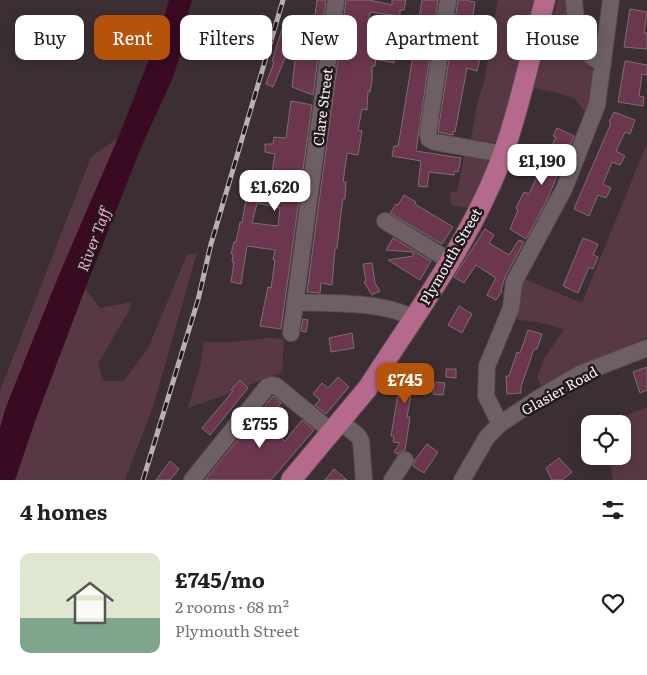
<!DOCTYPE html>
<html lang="en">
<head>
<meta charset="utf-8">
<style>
	body { margin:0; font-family:Literata,serif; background:#f6f6f6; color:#202124; height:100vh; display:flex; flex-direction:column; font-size:19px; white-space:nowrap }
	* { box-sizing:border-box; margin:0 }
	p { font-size:16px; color:#757577 }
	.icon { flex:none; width:28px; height:28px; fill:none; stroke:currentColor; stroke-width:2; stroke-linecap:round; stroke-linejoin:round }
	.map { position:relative; height:480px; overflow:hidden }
	.details { display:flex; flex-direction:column; background:#fff; flex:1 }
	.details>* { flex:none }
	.hud { position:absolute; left:15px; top:15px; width:618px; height:45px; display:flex; gap:10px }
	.fabs { position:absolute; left:581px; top:415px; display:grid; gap:10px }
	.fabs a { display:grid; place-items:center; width:50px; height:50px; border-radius:10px; background:#fff; box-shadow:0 2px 12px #0003; font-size:25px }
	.price { position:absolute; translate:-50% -42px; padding:0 11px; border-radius:10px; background:#fff; color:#222; font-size:16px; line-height:32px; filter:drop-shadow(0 1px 2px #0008) }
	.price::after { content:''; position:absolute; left:50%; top:30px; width:15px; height:11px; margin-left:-8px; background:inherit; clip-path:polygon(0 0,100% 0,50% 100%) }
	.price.active { background:#b45309; color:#fff }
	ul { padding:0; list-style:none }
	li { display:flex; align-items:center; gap:15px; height:125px; padding:0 20px }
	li+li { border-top:1px solid #e0e0e0 }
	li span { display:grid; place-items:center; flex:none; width:140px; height:100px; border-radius:10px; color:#555 }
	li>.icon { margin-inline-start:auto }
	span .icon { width:60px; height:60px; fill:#fffc; stroke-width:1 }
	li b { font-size:21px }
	h2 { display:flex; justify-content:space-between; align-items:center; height:60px; padding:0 20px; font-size:21px }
	.tag { padding:0 18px; border-radius:10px; background:#fff; box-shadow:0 2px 12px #0003; font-size:18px; line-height:45px }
	.tag.active { background:#b45309; color:#fff }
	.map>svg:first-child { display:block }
	.green { fill:#593846 }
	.water { fill:#3a0a23 }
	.building { fill:#6b364e; stroke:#7d6e74; fill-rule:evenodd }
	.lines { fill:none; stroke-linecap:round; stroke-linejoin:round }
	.minor-casing { stroke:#564b50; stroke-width:18 }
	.major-casing { stroke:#564b50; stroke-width:22 }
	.minor { stroke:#6e5f65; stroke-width:16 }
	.major { stroke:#b5698c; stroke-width:20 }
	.rail-casing { stroke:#bab0b4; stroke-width:5 }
	.rail { stroke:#1f191b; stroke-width:3; stroke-dasharray:9; stroke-linecap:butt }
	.labels { text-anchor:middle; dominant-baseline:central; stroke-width:5; stroke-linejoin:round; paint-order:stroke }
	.street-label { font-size:14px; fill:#f9f0f4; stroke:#1f191b }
	.water-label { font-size:15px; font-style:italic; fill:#fca6ca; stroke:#1f191b }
</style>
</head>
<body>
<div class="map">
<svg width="647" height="480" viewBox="0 0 647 480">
	<rect width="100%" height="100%" fill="#3b2f34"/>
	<path class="green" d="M498,0H534L509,100L497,141L494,143L471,139L478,100L484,82Z
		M558,0H569L579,47L595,75L587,115L575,99L563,94L534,88Z
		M118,138L59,275L6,407L0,428V391L91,157Z
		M647,143V337L594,361L542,387L537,377L544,359L564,329L537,322L518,320V306L522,278L582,303Z
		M464,156L486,159L489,161L468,208L451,205L450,192H457Z
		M197,253L154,404L125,480H15L35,421L85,289L100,308L132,302L128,312L98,364L103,381H124L148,348L187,255Z
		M268,338L284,339L282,372L247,386L239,380L232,389L234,392L188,408L200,367L204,342H233Z
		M647,407V480H613L609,456H622V424H605Z"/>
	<path class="water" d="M169,0H192L186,20L180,56L173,77L140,150L85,289L35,421L15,480H0V428L6,407L59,275L118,138L148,62L157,44Z"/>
	<path class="building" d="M317,0H326L313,95L292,87L298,35L312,39Z
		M346,0H369L392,5V0H406L404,10H400V16L370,12L367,33L378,35V38L393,41L392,45L395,46L394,63L376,59L375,66H372V81L370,92L368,91L367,110L362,109L358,130L362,131L358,155L347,153L343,182H346L345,199H343L341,213L337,248L335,249L332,285L321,283L320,293L307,292Z
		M422,0H438L416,151L461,158L458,172L455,171L454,175L429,172L427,187L418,186L421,161L392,156L394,146H398L401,129Z
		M458,0H469V1L475,2L467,51L480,53V58L477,71L467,68L455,132L453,131V135L438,132Z
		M630,9L647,12L644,33H647V49L624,47Z
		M282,29L295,34L273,87L266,84L274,62L272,61Z
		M625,61L647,65V75L642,74L639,96L644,97L643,106L618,102Z
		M291,101L312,105L281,329L260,326L268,287L271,288L275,260H273L275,250L247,246L241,284L231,282L234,262H232L233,254H231L234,242H236L240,222L242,223L246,199H245L252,175L269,178L270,172H272L275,154L265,152V144H273L274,137L286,138ZM257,203L280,208L278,226L252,223Z
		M614,112L635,120L630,134L625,132L616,151L625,156L620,165L612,162L603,184L611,188L606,198L598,195L589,216L574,209L611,123L609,122Z
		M557,128L574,136L546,202L526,239L510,229L518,210L516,208L524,192L529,194L556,137L553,136Z
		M404,195L416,202L415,204L453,227L442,244L390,213L396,204L398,205Z
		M485,229L494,235L489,243L509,255L519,240L524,242L505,277L501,290L502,291L496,300L487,295L496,278L476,265L464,283L454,277Z
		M393,238L431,261L420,280L388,260L413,256V252L386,250Z
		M583,238L598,244L593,255L598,257L593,269L589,267L578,293L563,286Z
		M372,263L375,283L380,291L372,295L364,282L366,281L363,264Z
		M459,306L472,314L462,333L448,325Z
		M303,319L308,320L306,332L301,331Z
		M528,330L542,334L537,349H534L521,387V393L507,394L506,376H509L517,352L520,353Z
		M352,333L354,348L331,352L329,338Z
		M403,364L424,368L420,385L413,384L407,417H410L405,450L397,454L394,452L400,443L393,442L394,437L391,436Z
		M647,367V390L640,393L633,372Z
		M446,369H456V378L446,377Z
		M338,377L349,387L326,414L315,405L320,400L313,394L322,383L328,388Z
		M240,380L248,388L210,435L202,428L233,391L231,390Z
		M435,382L445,383L443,395L433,394Z
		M273,396L281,403L276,409L281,413L269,427L271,430L285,441L302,420L314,430L271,480H205Z
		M427,444L438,452L424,473L413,466L415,460Z
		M559,458L572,472L562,480H552L546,468Z
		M170,461L179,469L170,480H156Z
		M334,469L347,480H325Z"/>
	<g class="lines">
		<g class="minor-casing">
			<path id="minor" d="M448,0L428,133L429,139L435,142L503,154
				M574,0C575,18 578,45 592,57C595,60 600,61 603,63
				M385,221L450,261
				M296,302C327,304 389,301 413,319
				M291,333L336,0
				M340,421L358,436L361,441L364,480
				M500,424L486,396L487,366L511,308L514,282L564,189L597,105L611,0
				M192,480L267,387L272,385L276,386L332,432
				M392,480L405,460
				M462,480L487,437L500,424L539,398L580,374L647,348"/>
		</g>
		<g class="major-casing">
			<path id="major" d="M291,480L367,389L379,371C424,302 475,232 503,154C521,104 531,51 545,0"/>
		</g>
		<use href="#minor" class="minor"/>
		<use href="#major" class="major"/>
		<g class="rail-casing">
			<path id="rail" d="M143,480L198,300L211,244L283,0"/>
		</g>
		<use href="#rail" class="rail"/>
	</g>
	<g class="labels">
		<g class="street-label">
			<text transform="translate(322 107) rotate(-83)">Clare Street</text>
			<text transform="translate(450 256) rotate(-60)">Plymouth Street</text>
			<text transform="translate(559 390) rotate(-29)">Glasier Road</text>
		</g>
		<g class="water-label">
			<text transform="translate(93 239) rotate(-69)">River Taff</text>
		</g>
	</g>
</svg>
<div class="fabs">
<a><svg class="icon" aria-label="locate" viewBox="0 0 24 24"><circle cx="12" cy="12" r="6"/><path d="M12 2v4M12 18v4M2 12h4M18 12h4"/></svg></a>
</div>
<b class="price" style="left:542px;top:186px">£1,190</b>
<b class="price" style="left:275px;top:212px">£1,620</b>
<b class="price active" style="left:405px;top:405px">£745</b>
<b class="price" style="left:260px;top:449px">£755</b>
<div class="hud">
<a class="tag">Buy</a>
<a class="tag active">Rent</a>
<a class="tag">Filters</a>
<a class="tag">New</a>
<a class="tag">Apartment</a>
<a class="tag">House</a>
</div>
</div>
<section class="details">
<h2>4 homes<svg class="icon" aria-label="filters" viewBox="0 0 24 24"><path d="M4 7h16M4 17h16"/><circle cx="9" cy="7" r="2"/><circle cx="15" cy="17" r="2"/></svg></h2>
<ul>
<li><span style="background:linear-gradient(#dfe7d0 65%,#7fa58c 0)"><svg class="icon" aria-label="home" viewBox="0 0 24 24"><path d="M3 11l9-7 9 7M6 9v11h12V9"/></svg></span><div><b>£745/mo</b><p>2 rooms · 68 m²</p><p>Plymouth Street</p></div><svg class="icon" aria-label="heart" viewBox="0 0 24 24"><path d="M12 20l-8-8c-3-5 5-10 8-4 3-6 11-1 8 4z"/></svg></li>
</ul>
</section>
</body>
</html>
